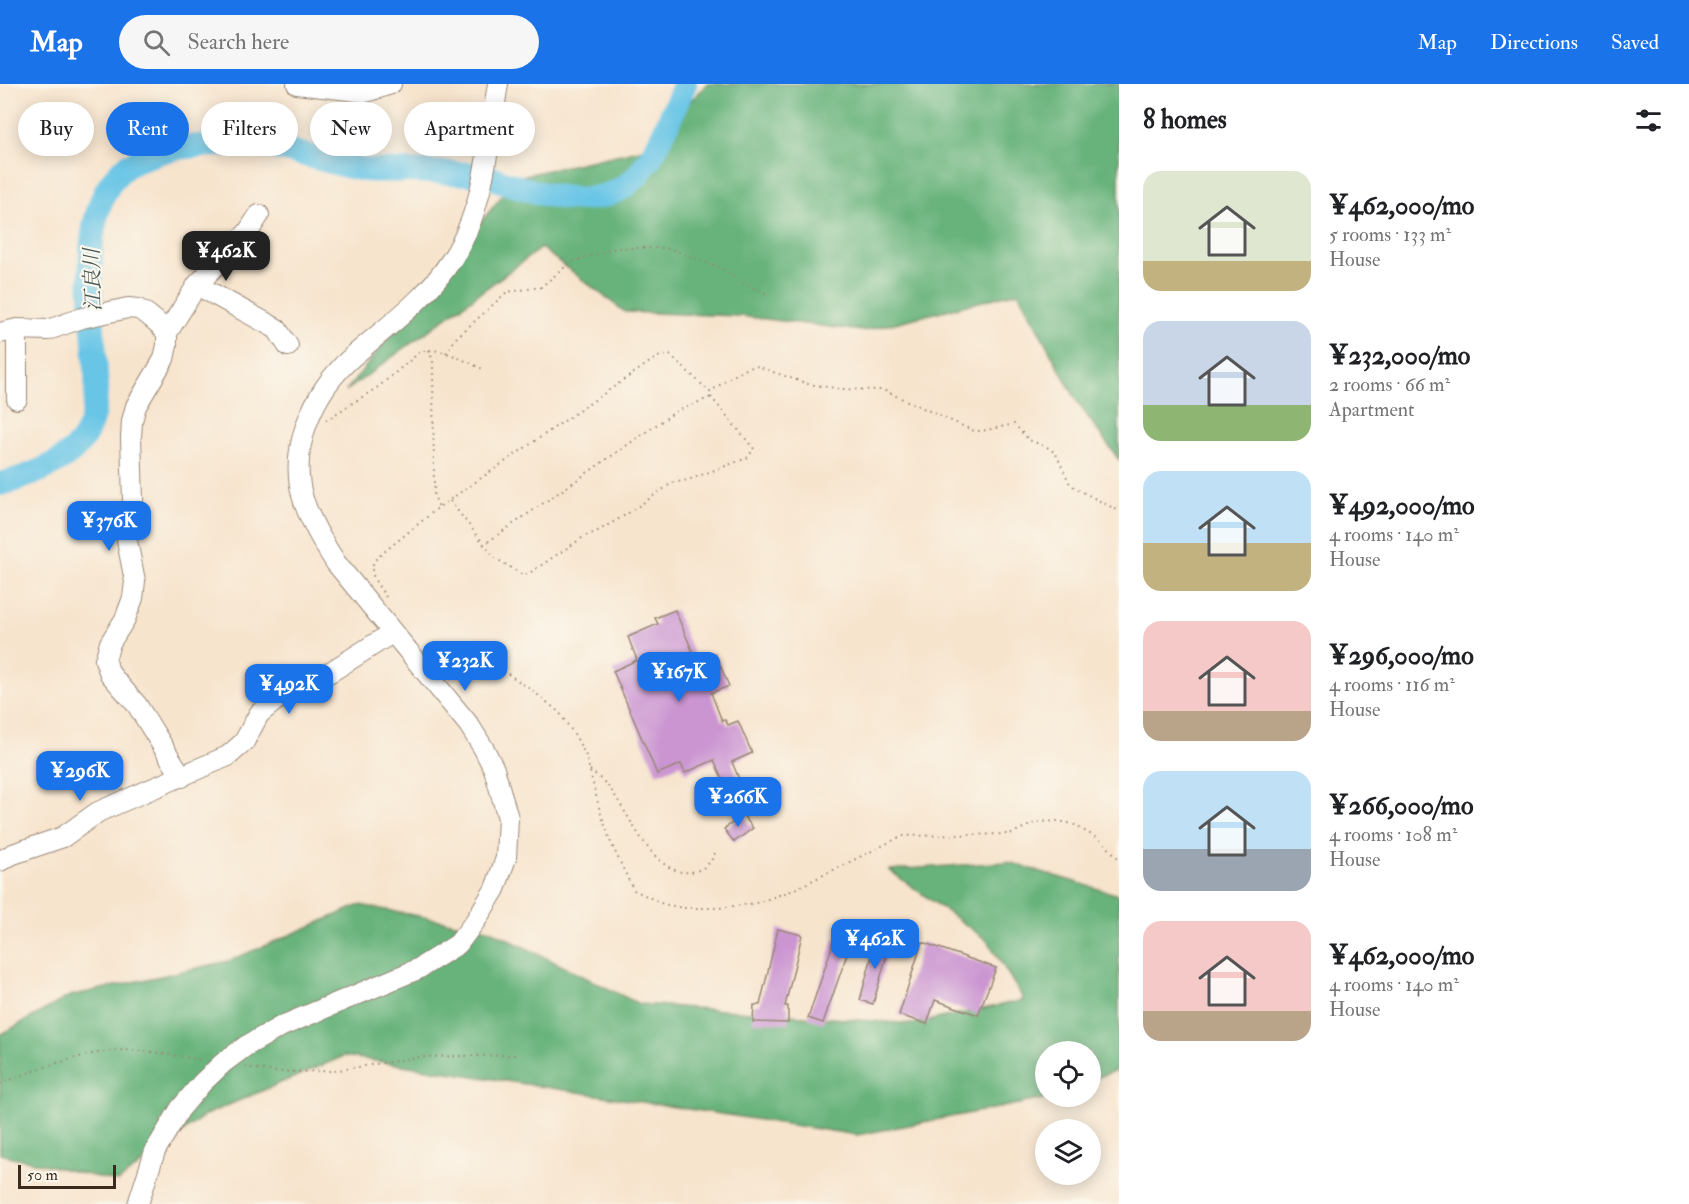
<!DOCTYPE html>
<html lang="en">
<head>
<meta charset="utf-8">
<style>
	body { margin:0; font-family:"IM FELL Double Pica","Noto Serif JP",serif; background:#f6f6f6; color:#202124; height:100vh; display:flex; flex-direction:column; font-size:22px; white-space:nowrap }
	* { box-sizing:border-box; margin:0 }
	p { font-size:20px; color:#757577 }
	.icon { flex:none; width:33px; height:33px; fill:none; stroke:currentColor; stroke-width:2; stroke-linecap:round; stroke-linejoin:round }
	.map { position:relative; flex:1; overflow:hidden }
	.panel { display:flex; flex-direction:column; background:#fff; width:570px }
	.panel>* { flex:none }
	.banner { position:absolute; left:18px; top:18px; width:570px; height:54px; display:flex; gap:12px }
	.fabs { position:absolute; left:1035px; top:957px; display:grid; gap:12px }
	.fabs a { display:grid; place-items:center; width:66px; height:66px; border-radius:50%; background:#fff; box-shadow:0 3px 15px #0003; font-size:30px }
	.scale { position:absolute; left:18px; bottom:15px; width:98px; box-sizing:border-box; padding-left:6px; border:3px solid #3b2a1e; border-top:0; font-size:16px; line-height:21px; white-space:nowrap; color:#3b2a1e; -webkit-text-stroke:4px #fbf7ec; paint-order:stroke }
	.price { position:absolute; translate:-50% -51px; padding:0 14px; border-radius:12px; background:#1a73e8; color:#fff; font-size:20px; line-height:39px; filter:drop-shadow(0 2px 3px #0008) }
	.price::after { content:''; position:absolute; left:50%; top:36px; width:18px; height:14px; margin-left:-9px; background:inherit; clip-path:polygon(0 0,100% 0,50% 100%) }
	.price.selected { background:#222; color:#fff }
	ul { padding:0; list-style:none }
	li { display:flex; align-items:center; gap:18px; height:150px; padding:0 24px }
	li span { display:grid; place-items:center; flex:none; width:168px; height:120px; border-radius:18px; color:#555 }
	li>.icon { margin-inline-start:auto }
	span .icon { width:72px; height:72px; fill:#fffc; stroke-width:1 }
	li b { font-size:26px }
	h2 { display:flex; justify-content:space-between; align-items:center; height:72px; padding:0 24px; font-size:26px }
	.tag { padding:0 21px; border-radius:27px; background:#fff; box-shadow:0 3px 15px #0003; font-size:21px; line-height:54px }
	.tag.selected { background:#1a73e8; color:#fff }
	header { display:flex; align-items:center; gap:36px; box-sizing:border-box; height:84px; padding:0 30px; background:#1a73e8; color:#fff }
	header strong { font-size:28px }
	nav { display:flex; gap:33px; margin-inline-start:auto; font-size:21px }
	.search { width:420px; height:54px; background:#f6f6f6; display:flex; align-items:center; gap:15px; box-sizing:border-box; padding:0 21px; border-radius:33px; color:#757577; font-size:22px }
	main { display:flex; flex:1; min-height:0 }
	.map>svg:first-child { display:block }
	.forest { fill:#68b37c; stroke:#526e4d; stroke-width:1.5 }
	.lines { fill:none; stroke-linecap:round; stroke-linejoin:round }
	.river { stroke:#68c5e6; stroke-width:24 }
	.building { fill:#cb95d2 }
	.minor-casing { stroke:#998776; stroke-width:22 }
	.path { stroke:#998776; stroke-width:2; stroke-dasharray:1.5 4.5; stroke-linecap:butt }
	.minor { stroke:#fff; stroke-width:20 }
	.labels { text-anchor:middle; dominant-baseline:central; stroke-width:4.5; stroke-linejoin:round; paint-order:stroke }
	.water-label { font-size:21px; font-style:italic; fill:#48585a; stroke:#fbf7ec }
</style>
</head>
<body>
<header>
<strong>Map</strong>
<div class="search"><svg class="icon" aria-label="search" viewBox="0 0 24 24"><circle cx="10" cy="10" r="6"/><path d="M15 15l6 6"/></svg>Search here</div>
<nav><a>Map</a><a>Directions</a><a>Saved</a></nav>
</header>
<main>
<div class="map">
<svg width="1119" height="1120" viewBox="0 0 1119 1120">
	<rect width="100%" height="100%" fill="#fbf7ec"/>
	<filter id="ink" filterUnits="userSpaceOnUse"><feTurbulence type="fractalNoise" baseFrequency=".0167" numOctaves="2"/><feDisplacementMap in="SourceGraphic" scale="12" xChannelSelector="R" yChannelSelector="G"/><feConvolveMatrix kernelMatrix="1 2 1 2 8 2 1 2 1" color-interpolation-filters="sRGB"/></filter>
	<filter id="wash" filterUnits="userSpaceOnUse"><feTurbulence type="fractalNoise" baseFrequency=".008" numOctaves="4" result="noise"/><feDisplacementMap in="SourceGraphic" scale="24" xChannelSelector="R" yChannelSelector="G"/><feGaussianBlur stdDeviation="1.35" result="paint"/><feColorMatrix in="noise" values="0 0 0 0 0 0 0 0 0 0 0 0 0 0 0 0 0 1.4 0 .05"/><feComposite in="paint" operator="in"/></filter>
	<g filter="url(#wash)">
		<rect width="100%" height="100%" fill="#f7e4cd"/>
		<path class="forest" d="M707,0H1119V376L1078,319L1018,208L863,247L740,232L625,228L541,164L346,307L517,93L644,65Z
			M1008,778L1119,811V985L1091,996L1090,968H1046V1012L1051,1013L1044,1015L857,1051L344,972L205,1031L118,1098L0,1070V951L70,912L229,877L360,821L488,845L639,920L913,940L1024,916L988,857L889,786Z"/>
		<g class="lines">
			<path class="river" d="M492,94C540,110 608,136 644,83C662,58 672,27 685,0
				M0,400C28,393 74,377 87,348C102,317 95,278 93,245C90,198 82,114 127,82C135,77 158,68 169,66C193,60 243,60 268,63C301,67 333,81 366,86C379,87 393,86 406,87C428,87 449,89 470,90"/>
		</g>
		<g id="blocks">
			<path class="building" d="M675,526L697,578L715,570L729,602L711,609L722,637L725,636L728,641L738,637L752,669L732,678L741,700L727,707L714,676L685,689L681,680L657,690L613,587L637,576L628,553L658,540L655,534Z
				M743,731L753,744L734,758L724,745Z
				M778,845L802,851L785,922H788V939L753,938L754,921H760Z
				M835,854L851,859L823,939L808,934Z
				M877,854L891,857L873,920L860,916Z
				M922,858L996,884L978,931L935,916L927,940L899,931Z"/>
		</g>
	</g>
	<g filter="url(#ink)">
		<use href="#blocks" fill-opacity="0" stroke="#998776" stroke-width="1.5"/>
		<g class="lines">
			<g class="minor-casing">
				<path id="minor" d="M297,0L366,8L391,0
					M197,201L277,245L288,262
					M0,249L17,245L48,246L82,234L128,224L138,225L147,230L159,240L167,249V261L164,275L136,322L132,337L131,354L133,416L127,457L135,497L133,514L125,535L110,559L105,576L110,590L137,621L182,693
					M167,249L197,201L248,148L259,131
					M17,315V245
					M0,777L13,770L63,753L98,728L228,672L244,658L259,630L275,617L332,587L392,549
					M138,1120L155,1067L180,1025L202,999L223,979L246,962L282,942L418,885L458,860L476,836L495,805L506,774L508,734L494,685L484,665L469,641L336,479C323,459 312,440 304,418C287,366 313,308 351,274C387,242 426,216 452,175C485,125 488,58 498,0"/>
			</g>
			<path class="path" d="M429,266L433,277L434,412L439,423
				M446,269L456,254L507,208L541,203L571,178L616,164H664L674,166L723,185L741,198L769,211
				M326,336L378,303L420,268C441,261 463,277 483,285
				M450,417L495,474L523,491L528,490L585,452L596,448L627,430L672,399L688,396L747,374L754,365L711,313L710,308
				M483,461L675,328L711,313
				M386,513C378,501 364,486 378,473L439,423L644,282L657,273L670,271L710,308C724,298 739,286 756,282L808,300L842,305L883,306L974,347H982L1014,340L1029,356L1049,364L1056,370L1069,398L1075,404L1119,427
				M429,568L469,570L498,583L533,607L559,628L576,653L586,672L600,727L611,759L629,797L634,806L663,820L684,824H719L756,819L791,807L902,752L1010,750L1037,738L1059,737L1073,740L1102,757L1119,775
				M590,686C596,691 602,696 607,701C630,727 654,802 699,786C708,782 713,776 716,766
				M245,983L276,988L333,987L420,973L518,971
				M0,1000C32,987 76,971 110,967C140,964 172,971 201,976"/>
			<use href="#minor" class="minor"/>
		</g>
	</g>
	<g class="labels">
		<g class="water-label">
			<text transform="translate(93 196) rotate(-92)">江良川</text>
		</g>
	</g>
</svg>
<div class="fabs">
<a><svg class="icon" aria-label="locate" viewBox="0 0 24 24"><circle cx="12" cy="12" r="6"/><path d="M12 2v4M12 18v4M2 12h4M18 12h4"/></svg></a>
<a><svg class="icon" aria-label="layers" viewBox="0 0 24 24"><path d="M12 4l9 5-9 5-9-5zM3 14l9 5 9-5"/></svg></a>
</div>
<div class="scale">50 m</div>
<b class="price selected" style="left:226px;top:198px">¥462K</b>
<b class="price" style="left:109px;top:468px">¥376K</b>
<b class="price" style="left:465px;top:608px">¥232K</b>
<b class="price" style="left:679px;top:619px">¥167K</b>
<b class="price" style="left:289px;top:631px">¥492K</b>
<b class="price" style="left:80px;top:718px">¥296K</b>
<b class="price" style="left:738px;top:744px">¥266K</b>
<b class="price" style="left:875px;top:886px">¥462K</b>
<div class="banner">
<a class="tag">Buy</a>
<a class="tag selected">Rent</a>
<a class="tag">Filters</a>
<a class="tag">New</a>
<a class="tag">Apartment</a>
</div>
</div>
<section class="panel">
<h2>8 homes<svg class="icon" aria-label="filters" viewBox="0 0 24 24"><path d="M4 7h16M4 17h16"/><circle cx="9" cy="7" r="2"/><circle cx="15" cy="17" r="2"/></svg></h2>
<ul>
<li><span style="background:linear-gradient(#dfe7d0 75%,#c2b280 0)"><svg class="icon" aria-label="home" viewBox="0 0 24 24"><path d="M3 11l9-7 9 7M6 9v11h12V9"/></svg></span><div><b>¥462,000/mo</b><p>5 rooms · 133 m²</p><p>House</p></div></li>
<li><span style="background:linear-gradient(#c9d6e8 70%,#8fb573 0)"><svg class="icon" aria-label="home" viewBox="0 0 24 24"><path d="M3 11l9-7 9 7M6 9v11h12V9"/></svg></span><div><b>¥232,000/mo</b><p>2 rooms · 66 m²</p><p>Apartment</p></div></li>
<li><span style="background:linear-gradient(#bfe0f5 60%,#c2b280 0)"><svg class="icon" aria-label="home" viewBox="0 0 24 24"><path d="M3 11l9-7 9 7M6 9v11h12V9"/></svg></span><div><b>¥492,000/mo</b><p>4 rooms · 140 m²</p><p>House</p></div></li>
<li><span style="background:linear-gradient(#f6c9c9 75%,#b9a48a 0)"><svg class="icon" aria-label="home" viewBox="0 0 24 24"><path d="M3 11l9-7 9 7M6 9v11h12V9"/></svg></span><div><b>¥296,000/mo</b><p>4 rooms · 116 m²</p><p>House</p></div></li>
<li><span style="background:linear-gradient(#bfe0f5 65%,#9aa5b1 0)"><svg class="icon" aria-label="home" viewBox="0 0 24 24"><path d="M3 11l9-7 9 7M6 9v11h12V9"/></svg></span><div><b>¥266,000/mo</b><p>4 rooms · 108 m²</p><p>House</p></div></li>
<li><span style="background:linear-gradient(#f6c9c9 75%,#b9a48a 0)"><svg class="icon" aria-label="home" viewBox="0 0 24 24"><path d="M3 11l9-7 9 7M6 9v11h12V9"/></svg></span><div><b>¥462,000/mo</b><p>4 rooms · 140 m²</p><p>House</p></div></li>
</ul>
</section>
</main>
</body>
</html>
